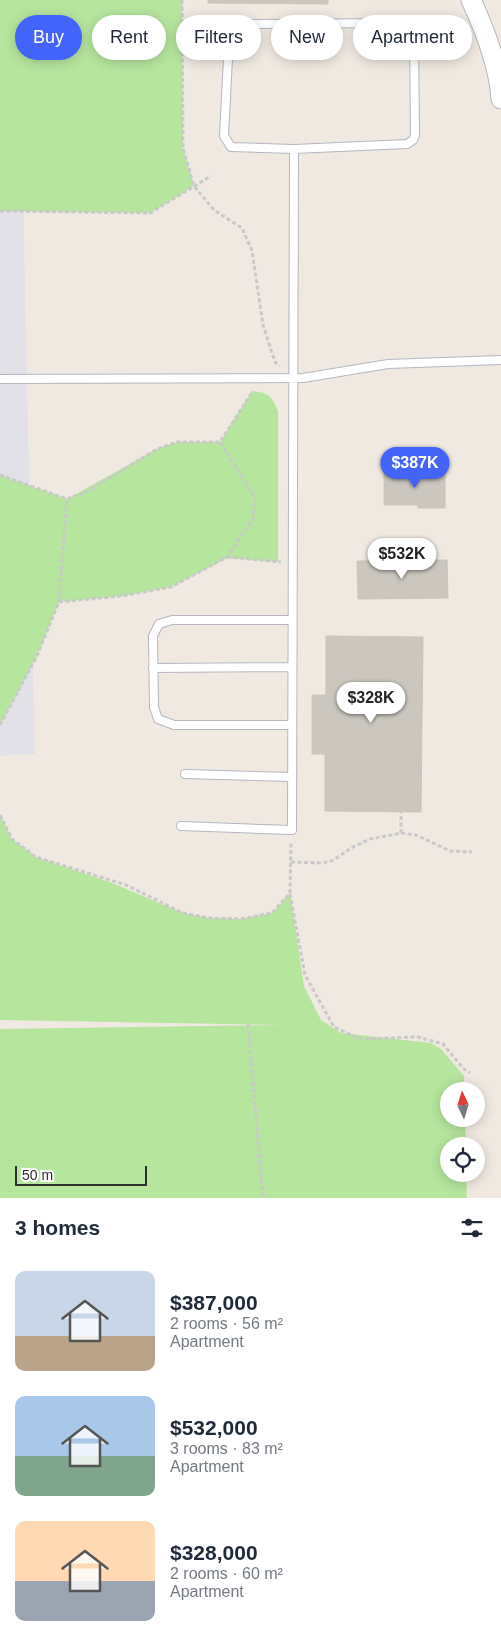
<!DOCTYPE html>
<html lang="en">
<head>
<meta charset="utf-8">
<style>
	body { margin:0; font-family:Arial,sans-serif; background:#f6f6f7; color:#1f2937; height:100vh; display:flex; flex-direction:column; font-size:19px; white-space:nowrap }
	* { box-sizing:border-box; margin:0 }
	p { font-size:16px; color:#747a83 }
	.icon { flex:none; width:28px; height:28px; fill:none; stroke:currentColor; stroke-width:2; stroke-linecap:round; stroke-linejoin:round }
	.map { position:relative; height:1198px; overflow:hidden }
	.panel { display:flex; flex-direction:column; background:#fff; flex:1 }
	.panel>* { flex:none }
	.guide { position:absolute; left:15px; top:15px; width:471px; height:45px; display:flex; gap:10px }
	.needle { width:32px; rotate:356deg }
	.tools { position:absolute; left:440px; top:1082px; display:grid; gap:10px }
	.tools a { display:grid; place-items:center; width:45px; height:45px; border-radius:50%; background:#fff; box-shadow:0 2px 12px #0003; font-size:25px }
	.scale { position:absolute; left:15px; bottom:12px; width:132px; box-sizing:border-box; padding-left:5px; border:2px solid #2e2e2e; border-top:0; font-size:14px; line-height:18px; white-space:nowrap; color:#2e2e2e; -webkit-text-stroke:4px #fff; paint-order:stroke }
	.price { position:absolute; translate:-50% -42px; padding:0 11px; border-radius:18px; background:#fff; color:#222; font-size:16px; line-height:32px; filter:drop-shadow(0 1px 2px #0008) }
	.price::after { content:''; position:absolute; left:50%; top:30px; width:15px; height:11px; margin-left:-8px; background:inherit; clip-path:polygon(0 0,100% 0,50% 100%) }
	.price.active { background:#4264fb; color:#fff }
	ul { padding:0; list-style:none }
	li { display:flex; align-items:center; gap:15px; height:125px; padding:0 15px }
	li span { display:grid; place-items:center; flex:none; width:140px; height:100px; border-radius:10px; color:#555 }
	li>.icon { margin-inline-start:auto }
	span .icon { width:60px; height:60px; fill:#fffc; stroke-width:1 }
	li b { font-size:21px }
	h2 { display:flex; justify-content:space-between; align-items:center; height:60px; padding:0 15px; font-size:21px }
	.tag { padding:0 18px; border-radius:22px; background:#fff; box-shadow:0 2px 12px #0003; font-size:18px; line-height:45px }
	.tag.active { background:#4264fb; color:#fff }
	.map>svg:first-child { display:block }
	.industrial { fill:#e3e1e8 }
	.green { fill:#b6e59e }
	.building { fill:#cbc7bf; stroke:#cbc5ba }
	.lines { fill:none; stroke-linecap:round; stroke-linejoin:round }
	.service-casing { stroke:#b4b7c1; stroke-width:10 }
	.tertiary-casing { stroke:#b4b7c1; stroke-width:21 }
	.path { stroke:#c9c9c9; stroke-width:3; stroke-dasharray:4 2.5; stroke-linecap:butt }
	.service { stroke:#fff; stroke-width:8 }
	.tertiary { stroke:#fff; stroke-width:19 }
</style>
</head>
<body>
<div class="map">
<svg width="501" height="1198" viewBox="0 0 501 1198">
	<rect width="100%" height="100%" fill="#efe9e1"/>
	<path class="industrial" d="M0,174L23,191L35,754L0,756Z"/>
	<path class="green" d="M0,0H182L183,148L194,186L150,213L0,211Z
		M252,391C270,393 271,396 278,411V562L227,558L171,587L122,596L59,602L37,656L0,725V475L67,499L157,449L177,442H220Z
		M0,815L12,839L36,857L112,883L183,913L209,918L241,919L272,913L290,893L304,986L321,1020L341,1033L431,1043L441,1049L464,1076V1091H449V1119H465L466,1146H449V1174H466L467,1198H0V1029L282,1025L0,1020Z"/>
	<path class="building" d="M208,0H328V4L208,3Z
		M445,471V508H418V505H384V472Z
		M447,560L448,598L358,599L357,561Z
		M326,636L423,637L421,812L325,811V754H312V695H326Z"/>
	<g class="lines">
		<g class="service-casing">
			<path id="service" d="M0,379L303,378L388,364L501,360
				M153,668L292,667
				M292,725H174L158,719L154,707L153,636L159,624L172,620H292
				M185,774L292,777
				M181,826L292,830L294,149L231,147L224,136L229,39L232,28L240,24L402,23L411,26L414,34L415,135L413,140L407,144L294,149"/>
		</g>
		<g class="tertiary-casing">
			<path id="tertiary" d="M471,0C485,30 499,65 501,99"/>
		</g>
		<path class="path" d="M182,0L183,148L194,186L214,210L242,228L252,251L263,325L275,362L280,366
			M0,211L150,213L211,176
			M0,475L67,499L88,491L157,449L177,442H220L253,391
			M227,557L281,562
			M59,602L122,596L171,587L227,557L253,519L255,498L220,442
			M0,725L37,656L59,602L67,499
			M0,815L12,839L36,857L126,885L183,913L209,918L241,919L272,913L290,893L291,842
			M401,833V812
			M291,862L323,863L334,860L351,848L370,839L401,833L416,835L450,851L472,852
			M290,894L305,975L334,1027L360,1039L418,1037L443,1044L463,1068L470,1073
			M248,1024L263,1198"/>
		<use href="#service" class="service"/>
		<use href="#tertiary" class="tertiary"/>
	</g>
</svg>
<div class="tools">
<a><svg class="needle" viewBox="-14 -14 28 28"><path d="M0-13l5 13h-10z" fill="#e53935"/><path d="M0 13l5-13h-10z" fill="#747a83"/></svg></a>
<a><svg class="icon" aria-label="locate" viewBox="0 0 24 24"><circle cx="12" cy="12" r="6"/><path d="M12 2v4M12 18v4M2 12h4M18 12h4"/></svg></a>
</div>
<div class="scale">50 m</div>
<b class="price active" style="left:415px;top:489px">$387K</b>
<b class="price" style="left:402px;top:580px">$532K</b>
<b class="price" style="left:371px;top:724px">$328K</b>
<div class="guide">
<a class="tag active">Buy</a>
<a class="tag">Rent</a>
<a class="tag">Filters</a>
<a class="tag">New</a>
<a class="tag">Apartment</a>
</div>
</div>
<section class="panel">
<h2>3 homes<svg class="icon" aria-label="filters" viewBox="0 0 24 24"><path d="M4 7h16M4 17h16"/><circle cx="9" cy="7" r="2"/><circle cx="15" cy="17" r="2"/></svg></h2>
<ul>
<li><span style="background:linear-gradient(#c9d6e8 65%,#b9a48a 0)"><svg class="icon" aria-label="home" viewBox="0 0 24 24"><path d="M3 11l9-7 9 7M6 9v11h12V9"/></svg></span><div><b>$387,000</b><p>2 rooms · 56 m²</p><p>Apartment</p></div></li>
<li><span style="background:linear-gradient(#a9c7e8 60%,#7fa58c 0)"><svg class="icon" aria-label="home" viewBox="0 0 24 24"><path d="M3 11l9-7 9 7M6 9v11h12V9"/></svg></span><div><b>$532,000</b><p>3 rooms · 83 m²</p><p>Apartment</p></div></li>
<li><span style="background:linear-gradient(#ffd9b3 60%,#9aa5b1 0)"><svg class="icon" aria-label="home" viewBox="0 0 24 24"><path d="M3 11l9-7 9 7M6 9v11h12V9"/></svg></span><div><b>$328,000</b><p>2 rooms · 60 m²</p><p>Apartment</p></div></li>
</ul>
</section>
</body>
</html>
